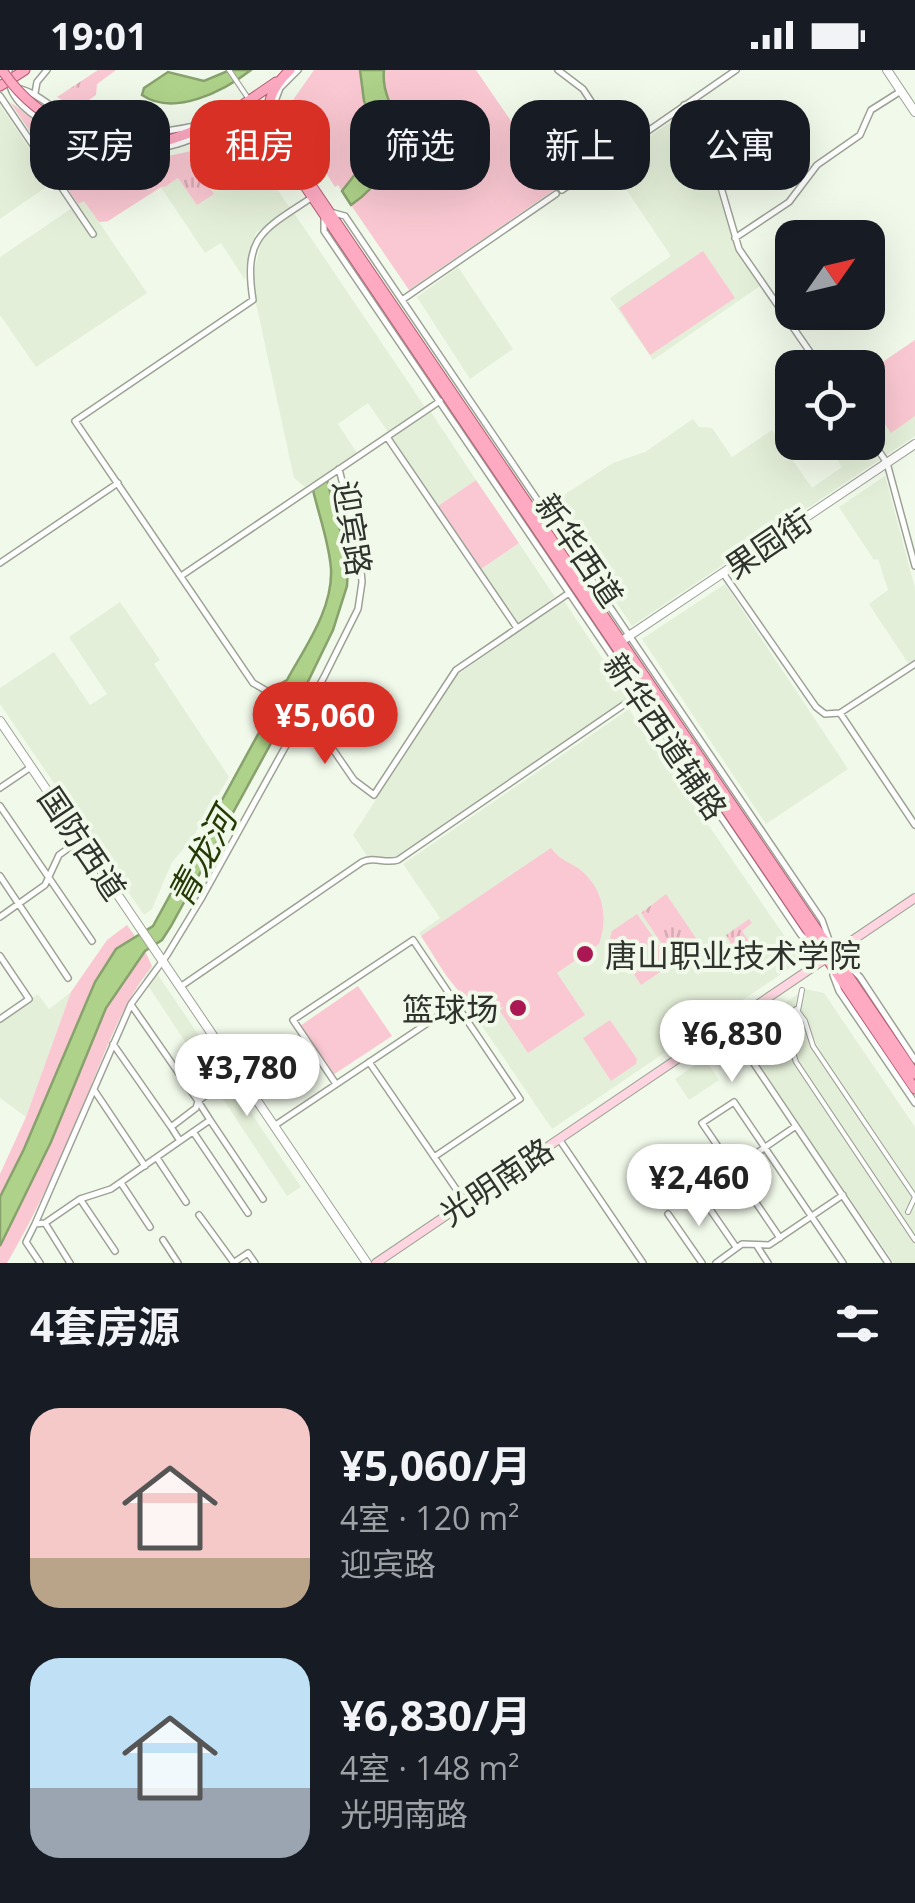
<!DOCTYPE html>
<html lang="zh">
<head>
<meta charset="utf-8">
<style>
	body { margin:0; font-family:"Open Sans","Noto Sans SC",sans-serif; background:#242831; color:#f1f3f6; height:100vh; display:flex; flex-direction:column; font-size:38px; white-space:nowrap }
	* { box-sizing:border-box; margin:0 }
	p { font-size:32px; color:#9ea1a6 }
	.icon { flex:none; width:55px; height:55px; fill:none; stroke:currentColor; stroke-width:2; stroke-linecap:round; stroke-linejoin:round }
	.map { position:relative; height:1193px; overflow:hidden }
	.sheet { display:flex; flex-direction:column; background:#171b24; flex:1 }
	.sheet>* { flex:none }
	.banner { position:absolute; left:30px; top:30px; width:855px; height:90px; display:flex; gap:20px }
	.needle { width:65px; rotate:56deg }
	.tools { position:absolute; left:775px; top:150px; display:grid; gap:20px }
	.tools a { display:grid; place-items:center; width:110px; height:110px; border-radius:20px; background:#171b24; box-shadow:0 10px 40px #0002; font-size:50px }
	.price { position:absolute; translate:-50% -85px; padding:0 22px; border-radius:35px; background:#fff; color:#222; font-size:32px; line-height:65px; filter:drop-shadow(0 2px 5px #0008) }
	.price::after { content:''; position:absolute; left:50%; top:60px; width:30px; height:22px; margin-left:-15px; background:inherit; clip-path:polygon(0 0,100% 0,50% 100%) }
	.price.current { background:#d93025; color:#fff }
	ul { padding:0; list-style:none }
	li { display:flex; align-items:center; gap:30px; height:250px; padding:0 30px }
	li span { display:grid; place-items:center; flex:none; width:280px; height:200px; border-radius:30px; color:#555 }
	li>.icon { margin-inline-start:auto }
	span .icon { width:120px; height:120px; fill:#fffc; stroke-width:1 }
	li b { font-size:42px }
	h2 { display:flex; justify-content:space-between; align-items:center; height:120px; padding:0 30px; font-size:42px }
	.chip { padding:0 35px; border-radius:30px; background:#171b24; box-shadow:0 10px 40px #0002; font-size:35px; line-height:90px }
	.chip.current { background:#d93025; color:#fff }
	.status { display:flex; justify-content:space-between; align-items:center; height:70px; padding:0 50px; background:#171b24; direction:ltr }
	.status svg { height:28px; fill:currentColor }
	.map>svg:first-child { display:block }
	.built { fill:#e4efd9 }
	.grass { fill:url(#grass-tufts) }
	.green { fill:#fac8d2 }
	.water { fill:#aed289; stroke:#88a26d; stroke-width:2.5 }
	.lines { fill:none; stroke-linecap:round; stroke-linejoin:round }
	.pedestrian-casing { stroke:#9ca395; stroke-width:6 }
	.minor-casing { stroke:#9ca395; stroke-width:8 }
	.tertiary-casing { stroke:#9ca395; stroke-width:10 }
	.secondary-casing { stroke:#9ca395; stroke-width:10 }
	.primary-casing { stroke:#b55c73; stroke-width:11 }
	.pedestrian { stroke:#fff; stroke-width:4 }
	.minor { stroke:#fff; stroke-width:5 }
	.tertiary { stroke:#fff; stroke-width:8 }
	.secondary { stroke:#fed5e0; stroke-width:8 }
	.primary { stroke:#fdaac2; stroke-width:9 }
	.primary-bridge-casing { stroke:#b55c73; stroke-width:11; stroke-linecap:butt }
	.primary-bridge { stroke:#fdaac2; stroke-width:9 }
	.poi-dot { fill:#a91852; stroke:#f1f9ea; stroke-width:4 }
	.labels { text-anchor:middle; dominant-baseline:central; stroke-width:8; stroke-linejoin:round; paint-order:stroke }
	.street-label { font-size:32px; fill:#30332d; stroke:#f1f9ea }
	.poi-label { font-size:32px; fill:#30332d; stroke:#f1f9ea; text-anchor:start }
	.water-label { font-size:35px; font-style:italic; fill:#253a05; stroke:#f1f9ea }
</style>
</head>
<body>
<div class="status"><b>19:01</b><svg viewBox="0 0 49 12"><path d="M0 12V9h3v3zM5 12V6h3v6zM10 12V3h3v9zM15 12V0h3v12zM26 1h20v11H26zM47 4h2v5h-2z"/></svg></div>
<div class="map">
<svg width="915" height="1193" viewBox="0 0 915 1193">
	<defs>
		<pattern id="grass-tufts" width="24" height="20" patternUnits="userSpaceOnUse" patternTransform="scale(2.5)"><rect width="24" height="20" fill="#fac8d2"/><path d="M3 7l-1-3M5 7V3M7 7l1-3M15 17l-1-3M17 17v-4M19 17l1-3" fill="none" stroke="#d7acb5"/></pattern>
	</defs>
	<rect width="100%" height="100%" fill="#f1f9ea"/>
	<path class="built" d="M0,35L52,113L0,149Z
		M684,43L705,78L734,176L760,216L653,290L610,228L671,186L609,94Z
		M241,66L290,138L256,163L246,195L245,210L221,173L205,183L160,116L165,117Z
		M84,130L147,223L36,297L0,245V187Z
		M294,143L425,337L388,362L368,333L338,354L357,383L305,417L294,408L254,224L255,197L261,173L274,157Z
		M458,197L513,279L470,309L417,227Z
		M915,270V366L632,556L560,449L553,432L613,393L645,382L693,349L699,357L712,358L732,387L772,360L812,418L842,397L826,373L868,372V302Z
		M431,342L476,410L438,436L392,368Z
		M885,406L915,518V590L908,593L869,534L888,520L878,489L874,490L839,437Z
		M519,473L555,527L518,553L481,499Z
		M725,514L848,699L766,754L642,569Z
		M564,531L629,628L394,788L369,789L353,765L457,605Z
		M120,532L160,590L154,594L229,707L191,770L172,792L152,839L144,845L0,634V618L54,582L90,635L107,624L69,567Z
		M629,639L796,883V889L793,896L552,1059L419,863L440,848L403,794Z
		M152,896L301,1117L287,1126L143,908Z
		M805,919L824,923L915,1057V1193H894L738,965Z
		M71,922L26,1047L0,1028V951L38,924L49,939Z
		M705,988L719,1010L689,1030L675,1009Z
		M699,1092L719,1121L701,1133L681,1104Z"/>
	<path class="grass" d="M98,0H116L97,14L96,25L76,39L57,27Z
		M10,32L55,65L59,80L54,86L47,87Z
		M241,66L196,96L214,124L197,135L178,108L165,117L160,116L108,151L99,152Z
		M666,824L700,874L674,892L641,843Z
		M749,849L752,853L742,861L761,890L746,899L726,865Z"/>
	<path class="green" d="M314,0H360C359,23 380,54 378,68C375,87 354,106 342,121L338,115L335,117L286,40Z
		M384,0H476L557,118L409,220L351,135C380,116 402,82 394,46C390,29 382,19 384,0Z
		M241,66L108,151L99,152L84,131L78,134C65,114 55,105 70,83C95,76 122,89 148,88C180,87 211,74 241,66Z
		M703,181L735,228L650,285L619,238Z
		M915,270V346L891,363L868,328V302Z
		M476,410L519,473L481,499L438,436Z
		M551,778C562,793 571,791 584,803C604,822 608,849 599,874L557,903L585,945L528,983L500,941L504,937C463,947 441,895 421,866Z
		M637,844L672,894L641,915L610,868L612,861Z
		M127,855L135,866L116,879L90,923L24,1079L0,1127V1104L26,1047L71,922L107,870Z
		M145,881L152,896C120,937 104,985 84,1033C61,1088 37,1142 7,1193H0V1176L51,1072L105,938Z
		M358,916L392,966L333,1005L300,956Z
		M610,950L637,989L636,994L611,1011L583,968Z"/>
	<path class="water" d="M230,0H251C224,21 174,47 142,25L144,18L168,2L204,11Z
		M360,0H384C382,18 389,29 394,46C404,81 379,116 351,135L342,121L371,84L378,64L364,31Z
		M327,410L342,467L348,497L347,516L333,560L300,628L287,644L171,856L162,870L145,881L106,938L51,1072L0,1176V1127L24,1079L95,912L116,879L153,856L274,635L272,627L280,614L287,610C305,577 333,539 331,499C329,472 319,446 313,420Z"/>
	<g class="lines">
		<g class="pedestrian-casing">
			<path id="pedestrian" d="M229,0L248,28
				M802,920L791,977L796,992L915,1170
				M796,939L805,951L813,976L915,1127L908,1142"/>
		</g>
		<g class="minor-casing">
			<path id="minor" d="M9,0C0,55 119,84 159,78C183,75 204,63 226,55
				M558,0L583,19L622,79L736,0
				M21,19C39,24 52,38 68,47C107,69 156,65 199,55
				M35,23L37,12L47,0
				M0,26L93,164
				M274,34L280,18L298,0
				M684,35L708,73L739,179L821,298
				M51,102L71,66
				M562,120L622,79
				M311,128C263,160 243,166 253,230L75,351L253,613L310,646L354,710L374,725L456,600L569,523
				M330,142L345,146L822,850L830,873
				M324,149V161L351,201L801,865L817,879
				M735,168L789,132L817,95L860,65L871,40L901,21
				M402,230L556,124
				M868,365L887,393L915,496
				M387,367L517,558
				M0,493L118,413
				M723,503L816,637L825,644L840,643L915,594
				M181,506L440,331
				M840,643L915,755
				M0,718L31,697
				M0,736L92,871
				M0,806L68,908
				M0,847L45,815L59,785L80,770
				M0,886L29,929L0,949
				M842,890L860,907L915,990
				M833,905L839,921L915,1033
				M180,917L362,792C374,786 385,794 398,790L638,625
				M132,936L198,1031L196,1038L171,1057L180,1071
				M728,955L888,1193
				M113,974L171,1057
				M369,992L465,1132
				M238,1003L198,1031L210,1050L111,1119L80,1129L45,1153L35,1154L131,934L167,885L201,829L324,607L358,539L362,512L359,478L339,399
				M336,1014L293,950L413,870L520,1029L434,1087
				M94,1020L145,1096
				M210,1050L263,1129
				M274,1056L456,934
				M194,1063L248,1143
				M559,1069L643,1193
				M157,1088L186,1132
				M716,1111L796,1056
				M121,1113L150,1157
				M80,1129L115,1181
				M705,1132L736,1177
				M668,1144L702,1193
				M199,1145L234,1193
				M45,1153L70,1193
				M35,1154L26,1172L40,1193
				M780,1168L702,1053L734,1032L843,1193
				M163,1170L178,1193
				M757,1176L768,1193
				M233,1193L248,1183L255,1193
				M716,1193L742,1174L769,1175L843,1125"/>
		</g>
		<g class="tertiary-casing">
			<path id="tertiary" d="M887,0L915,42
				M620,572L915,374
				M0,651L367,1193"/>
		</g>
		<g class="secondary-casing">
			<path id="secondary" d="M376,1193L915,828"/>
		</g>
		<g class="primary-casing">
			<path id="primary" d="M290,0C272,17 263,35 273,59L915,1004
				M0,16L25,0
				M222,49L276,12
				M165,71C196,63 240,34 267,60L915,1019"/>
		</g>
		<use href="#pedestrian" class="pedestrian"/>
		<use href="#minor" class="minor"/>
		<use href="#tertiary" class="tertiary"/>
		<use href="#secondary" class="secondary"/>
		<use href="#primary" class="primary"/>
		<g class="primary-bridge-casing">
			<path id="primary-bridge" d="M2,0C39,55 100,78 165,71"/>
		</g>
		<use href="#primary-bridge" class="primary-bridge"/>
	</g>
	<g class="poi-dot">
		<circle cx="585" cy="884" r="10"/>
		<circle cx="518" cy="938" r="10"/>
	</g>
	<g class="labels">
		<g class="street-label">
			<text transform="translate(353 458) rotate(81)">迎宾路</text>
			<text transform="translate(768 473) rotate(-34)">果园街</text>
			<text transform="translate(580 480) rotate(56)">新华西道</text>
			<text transform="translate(666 666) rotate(56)">新华西道辅路</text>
			<text transform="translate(83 773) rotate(56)">国防西道</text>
			<text transform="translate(496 1111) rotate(-34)">光明南路</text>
		</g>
		<g class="poi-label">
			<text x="605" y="884">唐山职业技术学院</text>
			<text x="498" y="938" text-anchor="end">篮球场</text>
		</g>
		<g class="water-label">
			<text transform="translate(201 787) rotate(-62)">青龙河</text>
		</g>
	</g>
</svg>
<div class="tools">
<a><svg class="needle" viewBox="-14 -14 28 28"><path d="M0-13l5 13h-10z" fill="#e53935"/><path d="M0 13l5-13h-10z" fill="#9ea1a6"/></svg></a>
<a><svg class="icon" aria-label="locate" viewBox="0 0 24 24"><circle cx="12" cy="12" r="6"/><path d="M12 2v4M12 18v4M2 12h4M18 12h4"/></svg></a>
</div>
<b class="price current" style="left:325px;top:697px">¥5,060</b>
<b class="price" style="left:732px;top:1015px">¥6,830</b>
<b class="price" style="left:247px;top:1049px">¥3,780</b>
<b class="price" style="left:699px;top:1159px">¥2,460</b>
<div class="banner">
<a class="chip">买房</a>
<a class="chip current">租房</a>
<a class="chip">筛选</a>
<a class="chip">新上</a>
<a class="chip">公寓</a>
</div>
</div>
<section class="sheet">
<h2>4套房源<svg class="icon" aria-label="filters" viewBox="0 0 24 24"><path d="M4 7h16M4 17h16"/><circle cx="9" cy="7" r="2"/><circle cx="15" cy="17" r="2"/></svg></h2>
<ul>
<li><span style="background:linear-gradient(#f6c9c9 75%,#b9a48a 0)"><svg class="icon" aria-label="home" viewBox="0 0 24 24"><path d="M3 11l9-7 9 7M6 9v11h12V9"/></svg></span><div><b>¥5,060/月</b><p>4室 · 120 m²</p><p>迎宾路</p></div></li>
<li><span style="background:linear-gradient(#bfe0f5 65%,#9aa5b1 0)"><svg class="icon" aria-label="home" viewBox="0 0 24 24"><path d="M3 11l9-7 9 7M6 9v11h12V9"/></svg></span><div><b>¥6,830/月</b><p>4室 · 148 m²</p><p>光明南路</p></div></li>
</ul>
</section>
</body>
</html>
